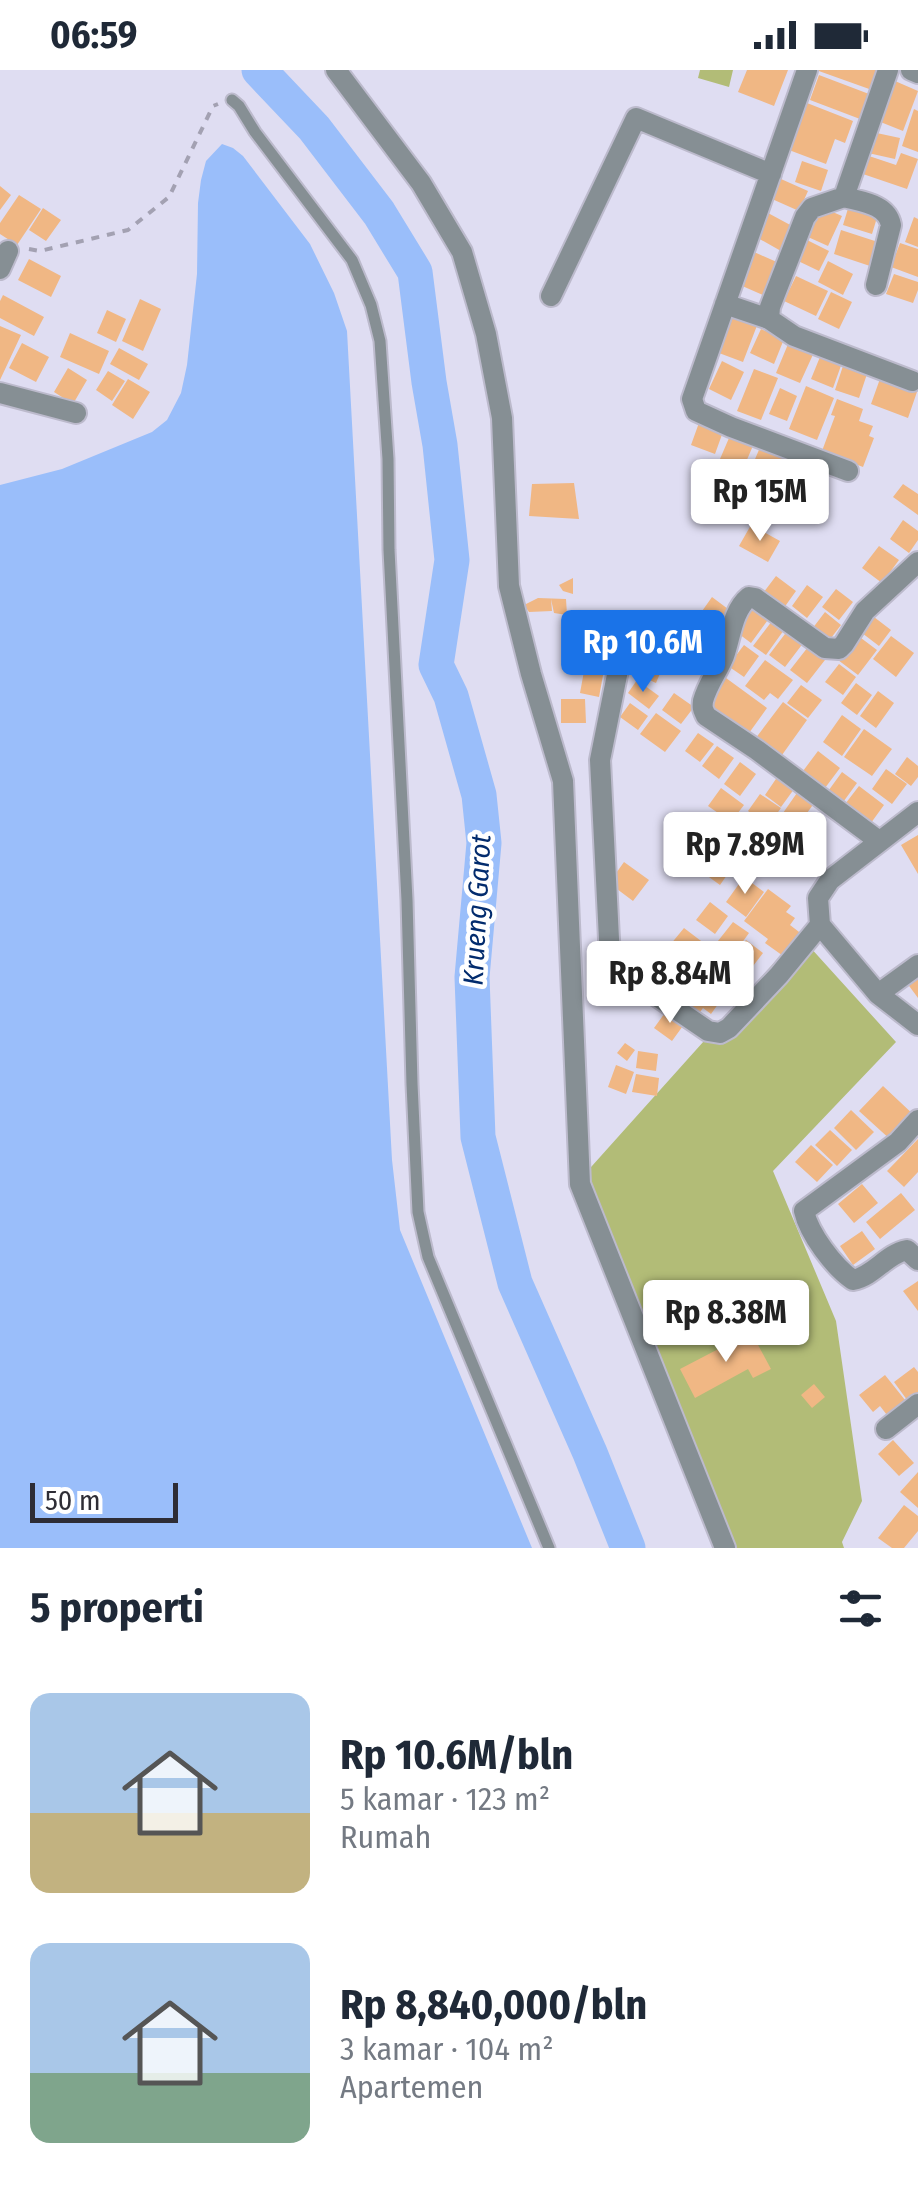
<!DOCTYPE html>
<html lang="id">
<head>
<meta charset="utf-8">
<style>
	body { margin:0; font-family:"Fira Sans Condensed",sans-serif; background:#f6f6f7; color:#1f2937; height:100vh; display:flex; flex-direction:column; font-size:38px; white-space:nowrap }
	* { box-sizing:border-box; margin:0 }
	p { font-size:32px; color:#747a83 }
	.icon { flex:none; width:55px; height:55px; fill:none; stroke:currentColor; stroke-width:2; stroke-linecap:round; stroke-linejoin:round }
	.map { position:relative; height:1478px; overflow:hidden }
	.details { display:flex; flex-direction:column; background:#fff; flex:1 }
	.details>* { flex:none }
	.scale { position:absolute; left:30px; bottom:25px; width:148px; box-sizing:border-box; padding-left:10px; border:5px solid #2e2d35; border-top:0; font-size:28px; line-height:35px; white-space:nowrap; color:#2e2d35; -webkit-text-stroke:8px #fff; paint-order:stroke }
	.price { position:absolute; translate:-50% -85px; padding:0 22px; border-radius:10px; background:#fff; color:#222; font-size:32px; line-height:65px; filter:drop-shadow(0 2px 5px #0008) }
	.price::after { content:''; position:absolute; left:50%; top:60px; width:30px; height:22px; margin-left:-15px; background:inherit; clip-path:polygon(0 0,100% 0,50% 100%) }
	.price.current { background:#1a73e8; color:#fff }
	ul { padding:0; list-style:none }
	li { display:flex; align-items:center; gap:30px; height:250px; padding:0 30px }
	li span { display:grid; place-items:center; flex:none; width:280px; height:200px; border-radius:20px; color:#555 }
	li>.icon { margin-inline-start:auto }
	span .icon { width:120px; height:120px; fill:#fffc; stroke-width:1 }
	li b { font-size:42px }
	h2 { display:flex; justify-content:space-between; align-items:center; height:120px; padding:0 30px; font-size:42px }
	.status { display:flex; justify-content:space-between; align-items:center; height:70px; padding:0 50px; background:#fff; direction:ltr }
	.status svg { height:28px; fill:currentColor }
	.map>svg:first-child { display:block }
	.green { fill:#b2bc77 }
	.water { fill:#9abefa }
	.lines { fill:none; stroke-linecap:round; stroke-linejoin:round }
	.river { stroke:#9abefa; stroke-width:35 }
	.building { fill:#f0b784 }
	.service-casing { stroke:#bcbacc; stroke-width:15 }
	.minor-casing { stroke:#bcbacc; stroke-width:24 }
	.tertiary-casing { stroke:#bcbacc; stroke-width:24 }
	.path { stroke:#a3a1b2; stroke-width:4; stroke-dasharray:8 8; stroke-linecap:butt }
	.service { stroke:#868f94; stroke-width:11 }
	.minor { stroke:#868f94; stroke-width:20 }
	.tertiary { stroke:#868f94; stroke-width:20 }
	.labels { text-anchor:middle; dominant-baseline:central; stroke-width:9; stroke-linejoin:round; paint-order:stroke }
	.water-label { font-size:28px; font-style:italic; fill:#022b6d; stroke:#fff }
</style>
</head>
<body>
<div class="status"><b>06:59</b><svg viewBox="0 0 49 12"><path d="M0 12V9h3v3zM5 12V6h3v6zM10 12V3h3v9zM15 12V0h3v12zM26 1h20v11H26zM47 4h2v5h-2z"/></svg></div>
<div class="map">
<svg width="918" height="1478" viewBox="0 0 918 1478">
	<rect width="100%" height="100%" fill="#dfddf2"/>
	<path class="green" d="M700,0H733L729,17L698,8Z
		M799,865L896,972L773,1101L836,1251L862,1431L842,1472L844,1478H736L583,1106Z"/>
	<path class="water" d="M222,74L233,78L243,86L310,174L334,223L347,261L392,1090L400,1160L532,1478H0V415L62,399L152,362L167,350L181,323L187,295L197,204L198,133L201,110L206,91Z"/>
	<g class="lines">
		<path class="river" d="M259,0L314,58L379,143L415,202L429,312L440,375L452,490L436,595L451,626L479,725L484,773L472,907L478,1067L515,1213L590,1383L628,1478"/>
	</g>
	<path class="building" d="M747,0H788L774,36L738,22Z
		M816,0H879L872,20Z
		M819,5L869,24L860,49L810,30Z
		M895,11L918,21L903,61L878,51Z
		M807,33L853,51L845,73L835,69L826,94L789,80Z
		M914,39L918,41V82L902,76Z
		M872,62L900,68L895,89L868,83Z
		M901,83L918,89L907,119L860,103L866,85L896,95Z
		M802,91L828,100L821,121L795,112Z
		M781,109L808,121L799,141L772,129Z
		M0,116L11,125L0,140Z
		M19,125L41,139L17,175L0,164V153Z
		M850,132L879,141L872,164L843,155Z
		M821,137L842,146L828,176L808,167Z
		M43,138L61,150L46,171L29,160Z
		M768,143L794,157L781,181L756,167Z
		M914,147L918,149V177L905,172Z
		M841,160L881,173L873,197L834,184Z
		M805,169L829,181L819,201L796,190Z
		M900,173L918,179V207L891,197Z
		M754,182L779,193L765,226L740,215Z
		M29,189L61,206L51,227L18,210Z
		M828,191L853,204L843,225L818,212Z
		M894,204L918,212V220L913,233L886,224Z
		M796,206L828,221L816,246L784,231Z
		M831,222L852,232L839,259L818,249Z
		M3,225L44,247L34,266L0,248V231Z
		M140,229L161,239L143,281L122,271Z
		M107,240L126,249L116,272L97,263Z
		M734,244L758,253L743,292L719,283Z
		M0,256L21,265L0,310Z
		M761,259L784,269L774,294L750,283Z
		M70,263L109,281L99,304L60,287Z
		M791,267L816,278L800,313L776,303Z
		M22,273L49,287L36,312L9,298Z
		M119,278L148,294L139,310L110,294Z
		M822,282L843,290L833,318L811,309Z
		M845,290L869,298L859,328L835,320Z
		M722,291L744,302L731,330L709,319Z
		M68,298L87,310L73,334L54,322Z
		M754,299L778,308L761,350L737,341Z
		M108,301L125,311L112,331L96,320Z
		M881,306L918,319L908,348L871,334Z
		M128,309L150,322L133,349L112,335Z
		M806,316L834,328L817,370L789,359Z
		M780,318L797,326L787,351L769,344Z
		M837,329L863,339L859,351L873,356L869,366L874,368L863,397L822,381L835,346L831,345Z
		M700,350L724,359L715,384L691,375Z
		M732,361L755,371L740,406L717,396Z
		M761,375L800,392L786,425L747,408Z
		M574,413L579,449L529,446L532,414Z
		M903,414L918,424V445L893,427Z
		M903,450L918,461V470L909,483L890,469Z
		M751,455L780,471L768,492L739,476Z
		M879,476L899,490L882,513L862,498Z
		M776,506L796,521L781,542L760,527Z
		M573,508V524L563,521L559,515Z
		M807,515L823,527L807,548L792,536Z
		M836,519L853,532L839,550L822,537Z
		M712,527L728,539L716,556L700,544Z
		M538,528L566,529L567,545L554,543L551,529L552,541L529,542L524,535Z
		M754,535L770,547L751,573L735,561Z
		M575,540L584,541V554L573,550Z
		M651,542L682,555L676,568L645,554Z
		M825,542L841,555L825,576L809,563Z
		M874,547L891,560L879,576L862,563Z
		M699,551L716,563L703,581L686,568Z
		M772,551L784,560L766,585L753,576Z
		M788,560L804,572L785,597L769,585Z
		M641,565L670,578L663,592L635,579Z
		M857,565L877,580L858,605L838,590Z
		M891,566L914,583L896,607L873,589Z
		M589,574L608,578L599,627L580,623Z
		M744,575L759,586L744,607L728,596Z
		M808,577L825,590L807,613L790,600Z
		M635,581L664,594L656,613L627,600Z
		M765,590L793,610L778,629L770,623L764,630L745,616Z
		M839,594L856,607L843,625L825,612Z
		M726,608L767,638L744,670L707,636Z
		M637,610L659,626L649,639L628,623Z
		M856,613L872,625L857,645L841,633Z
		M801,615L822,630L808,648L787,633Z
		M878,621L894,633L876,658L860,646Z
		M674,623L694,637L681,654L662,640Z
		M561,629H585L586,653H561Z
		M783,632L807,650L777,692L752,673Z
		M630,633L648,646L638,660L620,647Z
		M656,643L681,661L665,682L640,664Z
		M842,645L861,659L842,686L823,672Z
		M864,659L892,679L872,706L844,687Z
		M698,663L714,674L700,692L685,681Z
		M717,676L734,688L719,709L702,696Z
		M818,681L840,698L822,722L800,705Z
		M907,687L918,696V707L911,716L895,704Z
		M740,692L756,704L740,726L724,714Z
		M886,699L907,714L892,734L872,719Z
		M842,702L857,713L841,735L826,724Z
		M780,703L797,715L781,737L765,725Z
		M859,716L884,735L868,757L842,738Z
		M721,718L744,735L731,752L708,736Z
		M799,720L815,732L799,754L783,743Z
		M760,724L781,738L768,756L789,772L775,791L745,768L759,749L748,741Z
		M918,765V804L901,775Z
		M710,777L734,795L720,815L695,797Z
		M624,792L649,810L633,831L609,813Z
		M744,807L764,822L746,847L726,832Z
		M768,819L791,836L786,842L795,848L790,855L803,865L786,888L765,873L768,869L744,851Z
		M710,832L728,846L715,864L696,850Z
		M733,852L749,863L731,888L714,876Z
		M684,858L705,874L691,891L670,875Z
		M746,870L763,883L750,900L733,888Z
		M715,880L747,901L734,920L702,899Z
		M668,886L689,902L693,897L726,923L711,944L703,938L698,945L670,928L675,922L654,906Z
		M918,899V928L904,909Z
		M667,940L685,953L672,971L654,958Z
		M625,973L635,980L627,991L617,983Z
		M638,981L658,984L656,1001L636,998Z
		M616,995L634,1002L626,1024L608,1017Z
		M636,1004L659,1008L657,1026L632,1022Z
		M883,1016L916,1047L892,1071L859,1041Z
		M851,1040L874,1062L856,1080L834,1058Z
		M830,1060L852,1080L837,1096L815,1075Z
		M918,1069V1102L904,1117L887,1101Z
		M811,1075L833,1095L817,1112L795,1092Z
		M862,1114L878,1133L854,1153L838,1134Z
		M901,1123L915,1140L880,1169L866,1152Z
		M862,1161L875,1179L853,1195L840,1176Z
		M918,1211V1241L903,1221Z
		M751,1262L771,1299L753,1308L748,1299L695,1328L680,1299Z
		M914,1297L918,1302V1328L910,1334L894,1312Z
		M885,1305L909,1335L890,1349L880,1336L873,1342L859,1325Z
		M814,1314L825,1327L812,1338L801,1325Z
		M893,1370L914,1393L899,1406L878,1384Z
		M918,1402V1438L900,1422Z
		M904,1435L918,1446V1461L904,1478H892L878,1468Z"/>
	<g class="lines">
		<g class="service-casing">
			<path id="service" d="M232,30L239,36L255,62L352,190L371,235L380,271L388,389L389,480L407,830L412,1014L418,1142L428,1187L549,1478"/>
		</g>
		<g class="minor-casing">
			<path id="minor" d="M336,0L421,113L462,182L486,264L502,348L509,516L531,604L563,711L580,1114L725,1478
				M807,0L692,329L696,341L731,357L848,401
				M888,0L844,127L812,138L805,147L770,237L769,249L794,266L912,311
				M844,127C862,132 887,134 891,155L876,215
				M0,199L8,181
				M551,226L636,48L771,104
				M725,234L769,249
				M0,323L76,343
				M627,555L600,690L610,889L614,897L708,961L720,963L729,958L779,905L820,855
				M918,742L830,810L818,828L820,855L878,924L918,955
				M879,771L757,680L706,646C703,639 702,639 703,631C707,615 718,601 724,586C731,567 732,541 749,527L755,528L825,578L839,579L844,574L865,541L918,492
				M878,924L918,895
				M918,1050L898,1072L804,1141C809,1164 834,1197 853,1210C874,1206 886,1184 907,1180L918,1190
				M886,1359L918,1334"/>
		</g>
		<g class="tertiary-casing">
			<path id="tertiary" d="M911,0L918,3"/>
		</g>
		<path class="path" d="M29,179L40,181L128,160L169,127L213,36L218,34"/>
		<use href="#service" class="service"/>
		<use href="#minor" class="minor"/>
		<use href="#tertiary" class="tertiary"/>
	</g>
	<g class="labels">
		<g class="water-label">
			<text transform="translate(477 840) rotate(-87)">Krueng Garot</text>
		</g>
	</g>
</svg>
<div class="scale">50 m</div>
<b class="price" style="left:760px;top:474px">Rp 15M</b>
<b class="price current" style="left:643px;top:625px">Rp 10.6M</b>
<b class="price" style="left:745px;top:827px">Rp 7.89M</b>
<b class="price" style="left:670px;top:956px">Rp 8.84M</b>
<b class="price" style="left:726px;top:1295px">Rp 8.38M</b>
</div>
<section class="details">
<h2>5 properti<svg class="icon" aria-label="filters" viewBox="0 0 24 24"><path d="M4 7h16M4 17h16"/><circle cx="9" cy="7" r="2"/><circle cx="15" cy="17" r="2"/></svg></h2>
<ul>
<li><span style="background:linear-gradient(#a9c7e8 60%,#c2b280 0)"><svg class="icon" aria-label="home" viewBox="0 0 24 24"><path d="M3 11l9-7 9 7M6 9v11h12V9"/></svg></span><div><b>Rp 10.6M/bln</b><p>5 kamar · 123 m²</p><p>Rumah</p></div></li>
<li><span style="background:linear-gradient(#a9c7e8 65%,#7fa58c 0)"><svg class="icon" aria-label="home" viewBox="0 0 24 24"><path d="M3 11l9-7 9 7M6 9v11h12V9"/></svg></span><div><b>Rp 8,840,000/bln</b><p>3 kamar · 104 m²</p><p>Apartemen</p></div></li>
</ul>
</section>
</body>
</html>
